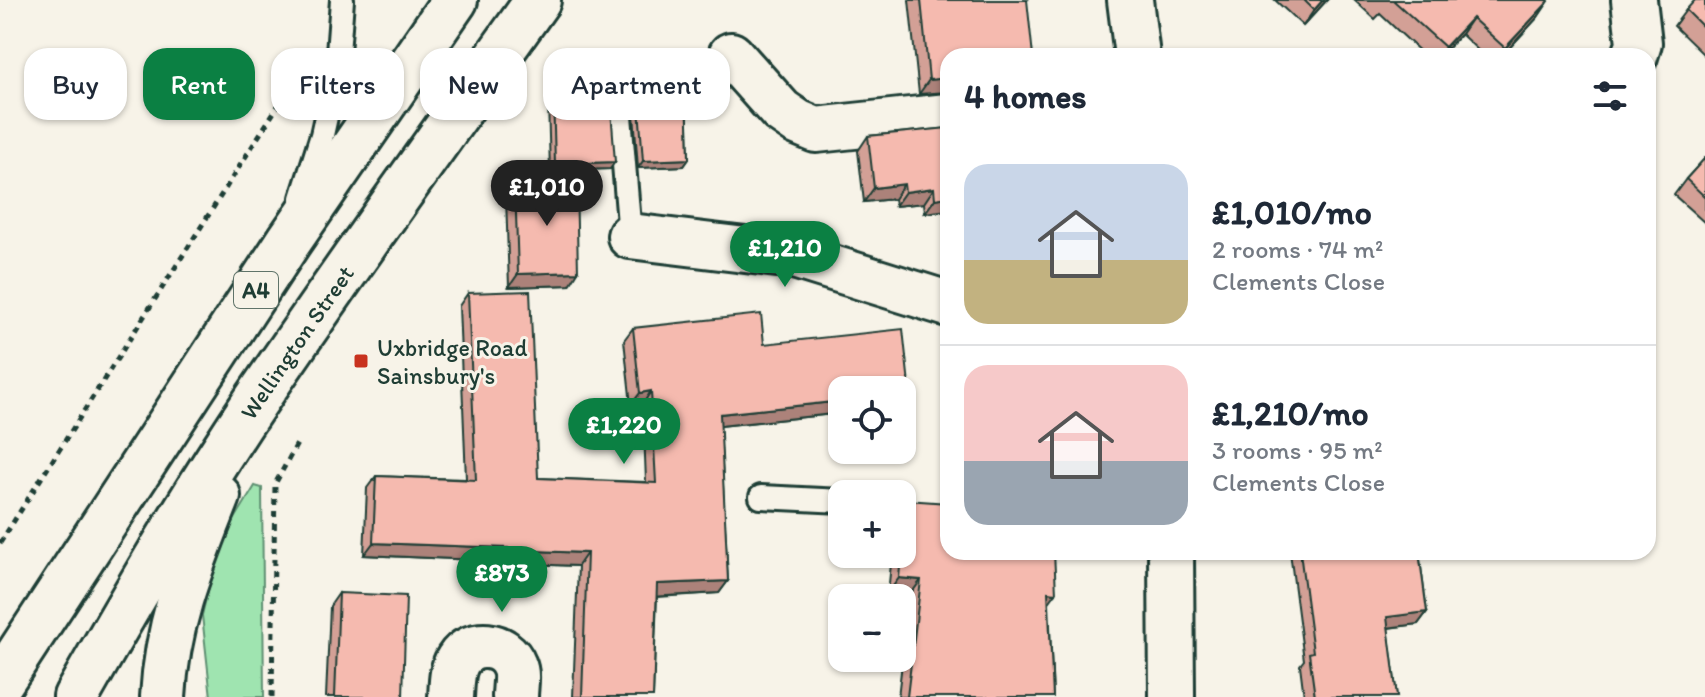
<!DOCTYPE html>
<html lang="en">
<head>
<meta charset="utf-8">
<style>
	body { margin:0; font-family:Itim,sans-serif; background:#f6f6f7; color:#1f2937; height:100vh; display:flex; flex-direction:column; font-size:30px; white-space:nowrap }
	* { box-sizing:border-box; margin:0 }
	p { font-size:26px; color:#747a83 }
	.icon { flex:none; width:44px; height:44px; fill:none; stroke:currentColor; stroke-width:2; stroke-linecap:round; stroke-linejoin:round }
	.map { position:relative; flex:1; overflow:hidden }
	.sheet { position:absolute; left:940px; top:48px; width:716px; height:512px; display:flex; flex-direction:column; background:#fff; border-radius:24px; box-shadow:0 2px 6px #0004 }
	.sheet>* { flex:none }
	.top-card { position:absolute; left:24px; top:48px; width:760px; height:72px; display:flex; gap:16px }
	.buttons { position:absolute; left:828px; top:376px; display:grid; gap:16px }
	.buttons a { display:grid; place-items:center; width:88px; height:88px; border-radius:16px; background:#fff; box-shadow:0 2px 6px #0004; font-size:40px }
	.price { position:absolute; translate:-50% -68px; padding:0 18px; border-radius:28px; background:#0b8043; color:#fff; font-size:26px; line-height:52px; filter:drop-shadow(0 2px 4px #0008) }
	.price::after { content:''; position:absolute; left:50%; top:48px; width:24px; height:18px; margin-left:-12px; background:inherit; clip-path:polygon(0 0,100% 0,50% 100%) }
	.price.on { background:#222; color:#fff }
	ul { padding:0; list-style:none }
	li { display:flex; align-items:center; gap:24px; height:200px; padding:0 24px }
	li+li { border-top:2px solid #e0e1e3 }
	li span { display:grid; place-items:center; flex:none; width:224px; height:160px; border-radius:24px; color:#555 }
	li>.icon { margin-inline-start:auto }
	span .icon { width:96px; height:96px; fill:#fffc; stroke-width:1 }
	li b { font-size:34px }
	h2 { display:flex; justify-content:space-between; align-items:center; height:96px; padding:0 24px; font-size:34px }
	.chip { padding:0 28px; border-radius:24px; background:#fff; box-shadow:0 2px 6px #0004; font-size:28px; line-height:72px }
	.chip.on { background:#0b8043; color:#fff }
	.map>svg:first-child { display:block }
	.green { fill:#9fe4b0; stroke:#5f9072; stroke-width:2 }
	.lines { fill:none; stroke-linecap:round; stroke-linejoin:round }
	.lane-casing { stroke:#1f3d34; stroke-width:28 }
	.street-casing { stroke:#1f3d34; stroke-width:50 }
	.primary-casing { stroke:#1f3d34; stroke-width:50 }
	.path { stroke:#1f3d34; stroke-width:5; stroke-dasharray:6 6; stroke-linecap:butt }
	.lane { stroke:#f7f3e8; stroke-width:22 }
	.street { stroke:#f7f3e8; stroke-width:44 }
	.primary { stroke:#f7f3e8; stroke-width:44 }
	.wall { fill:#d3a096; stroke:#1f3d34; stroke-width:2 }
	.shaded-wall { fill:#ac827a; stroke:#1f3d34; stroke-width:2 }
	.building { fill:#f5baaf; stroke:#1f3d34; stroke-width:2 }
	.poi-dot { fill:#c8321e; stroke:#f7f3e8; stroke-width:3 }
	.labels { text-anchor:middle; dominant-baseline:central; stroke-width:6; stroke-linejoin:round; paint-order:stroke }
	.shield { fill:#f7f3e8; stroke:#60746a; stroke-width:2 }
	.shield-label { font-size:22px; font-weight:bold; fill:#1f3d34 }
	.street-label { font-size:24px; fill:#1f3d34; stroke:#f7f3e8 }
	.poi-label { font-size:24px; fill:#1f3d34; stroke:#f7f3e8; text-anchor:start }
</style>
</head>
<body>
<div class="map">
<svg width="1705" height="697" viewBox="0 0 1705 697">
	<rect width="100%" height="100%" fill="#f7f3e8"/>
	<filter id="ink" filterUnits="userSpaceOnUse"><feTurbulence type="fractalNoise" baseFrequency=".0125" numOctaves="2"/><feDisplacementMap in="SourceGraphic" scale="16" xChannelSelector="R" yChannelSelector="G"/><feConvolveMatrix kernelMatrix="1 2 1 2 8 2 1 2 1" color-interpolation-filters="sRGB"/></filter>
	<g filter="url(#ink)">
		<path class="green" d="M255,486L262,488L264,697H211L202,615L219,545Z"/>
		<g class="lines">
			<g class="lane-casing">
				<path id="lane" d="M620,116L630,236
					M302,198L322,135L337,67L342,0
					M761,497L842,501"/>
			</g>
			<g class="street-casing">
				<path id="street" d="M1130,0L1137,56
					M1634,0L1639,43L1635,56
					M731,55L781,111L797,122L816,130L948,116
					M630,236L794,256L948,304
					M1171,552L1172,697
					M451,697C452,685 451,671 458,660C471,639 505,642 514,666C518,675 515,687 515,697"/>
			</g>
			<g class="primary-casing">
				<g id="primary">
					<path d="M0,683L289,241L455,0"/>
					<path id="s1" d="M76,697C133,597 191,497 255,402C347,266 443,134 538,0"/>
					<path d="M163,697C167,622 191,565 218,496"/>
				</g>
			</g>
			<path class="path" d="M0,543L288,90L292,76
				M272,697L275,484L298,442"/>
			<use href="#lane" class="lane"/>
			<use href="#street" class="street"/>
			<use href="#primary" class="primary"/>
		</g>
		<path class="wall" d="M909,0H1027L948,56V92L919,94Z
			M1275,0H1327L1303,26Z
			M1354,0H1548L1538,17L1502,56H1484L1461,34L1440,56H1425L1380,14L1375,19Z
			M1705,0V56L1674,26L1686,10Z
			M687,89L689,159L684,166L638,168L634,114L631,107L627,104L620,102L612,105L611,109L610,169L550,171L548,101L553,94Z
			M948,128V210L925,213L924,203L895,206L894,199L864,202L858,151L868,136Z
			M1705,158V223L1674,195L1686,179Z
			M515,184L570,285L509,287L506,197Z
			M468,293L538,478L646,482L643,404L631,405L624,340L633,328L764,344L842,390V413L720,426L728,581L719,593L657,597L653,697H573L578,566L499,563V561L364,555L367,488L376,476L466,479L459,306Z
			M906,500L1049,602L1053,697H898L910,595L888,593L892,554H902V506Z
			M1290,552H1419L1427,612L1418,624L1388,628L1397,697H1304L1300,665L1304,660Z
			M339,593L403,697H326L330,606Z"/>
		<path class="shaded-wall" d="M1323,0H1327L1303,26L1314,10Z
			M1549,1L1538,17L1502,56H1500L1505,48Z
			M1472,18L1461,34L1440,56H1439L1445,47Z
			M948,78V92L919,94L929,80Z
			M625,95L632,97L627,104L620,102L611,105L616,98Z
			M689,159L684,166L638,168L643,161Z
			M615,162L610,169L550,171L555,164Z
			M904,184L894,199L864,202L874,188Z
			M934,188L924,203L895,206L905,192Z
			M948,197V210L925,213L935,199Z
			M578,272L570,285L509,287L518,274Z
			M651,391L643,404L631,405L640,393Z
			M910,394L902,406V395Z
			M842,401V413L711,427L720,414Z
			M373,543L508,548L499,561L364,555Z
			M508,550L587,553L578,566L499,563Z
			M899,578L921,580L910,595L888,593Z
			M728,581L719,593L649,597L657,584Z
			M1048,592L1056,593L1045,608Z
			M1427,612L1418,624L1378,629L1387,617Z"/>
		<path class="building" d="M921,0H1027L1033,56H948V78L929,80Z
			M1304,0H1323L1314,10Z
			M1393,0H1548L1549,1L1505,48L1472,18L1445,47Z
			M1695,0H1705V29L1686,10Z
			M687,89L689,159L643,161L639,107L636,100L632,97L625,95L616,98L613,102L611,109L615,162L555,164L553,94Z
			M948,128V197L935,199L934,188L905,192L904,184L874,188L868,136Z
			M1705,158V197L1686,179Z
			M576,182L578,272L518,274L515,184Z
			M530,291L538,478L656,483L651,391L640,393L633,328L761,314L764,344L903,329L910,394L902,395V390H842V401L720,414L728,581L657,584L653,697H582L587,553L508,550V548L373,543L376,476L476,480L468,293Z
			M906,500L948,503V552H1054L1056,593L1048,592L1053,697H907L921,580L899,578Z
			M1300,552H1419L1427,612L1387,617L1397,697H1315L1309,653L1313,652Z
			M339,593L406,596L403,697H335Z"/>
	</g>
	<rect class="poi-dot" x="353" y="353" width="16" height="16" rx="4"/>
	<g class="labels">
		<rect class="shield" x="234" y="272" width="44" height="36" rx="6"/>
		<g class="shield-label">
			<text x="256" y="290">A4</text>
		</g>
		<g class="street-label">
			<text stroke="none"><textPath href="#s1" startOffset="418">Wellington Street</textPath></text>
		</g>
		<g class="poi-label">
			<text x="377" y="347">Uxbridge Road<tspan x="377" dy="28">Sainsbury's</tspan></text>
		</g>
	</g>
</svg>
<div class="buttons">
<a><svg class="icon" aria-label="locate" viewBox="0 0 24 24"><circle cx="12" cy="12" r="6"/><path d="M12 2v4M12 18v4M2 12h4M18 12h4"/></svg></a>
<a>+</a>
<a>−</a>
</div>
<b class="price on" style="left:547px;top:228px">£1,010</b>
<b class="price" style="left:785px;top:289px">£1,210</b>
<b class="price" style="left:624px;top:466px">£1,220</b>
<b class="price" style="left:502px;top:614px">£873</b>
<div class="top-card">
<a class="chip">Buy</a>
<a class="chip on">Rent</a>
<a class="chip">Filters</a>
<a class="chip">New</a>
<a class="chip">Apartment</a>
</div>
<section class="sheet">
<h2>4 homes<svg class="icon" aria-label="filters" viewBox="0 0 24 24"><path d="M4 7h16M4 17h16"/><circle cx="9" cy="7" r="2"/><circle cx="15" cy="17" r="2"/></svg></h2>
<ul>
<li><span style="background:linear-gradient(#c9d6e8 60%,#c2b280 0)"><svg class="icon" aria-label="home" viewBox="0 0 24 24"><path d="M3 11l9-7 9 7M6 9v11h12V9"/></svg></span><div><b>£1,010/mo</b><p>2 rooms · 74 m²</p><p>Clements Close</p></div></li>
<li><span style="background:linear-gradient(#f6c9c9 60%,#9aa5b1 0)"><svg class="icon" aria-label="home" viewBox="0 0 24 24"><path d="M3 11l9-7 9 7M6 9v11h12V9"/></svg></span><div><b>£1,210/mo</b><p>3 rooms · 95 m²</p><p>Clements Close</p></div></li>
</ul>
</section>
</div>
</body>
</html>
